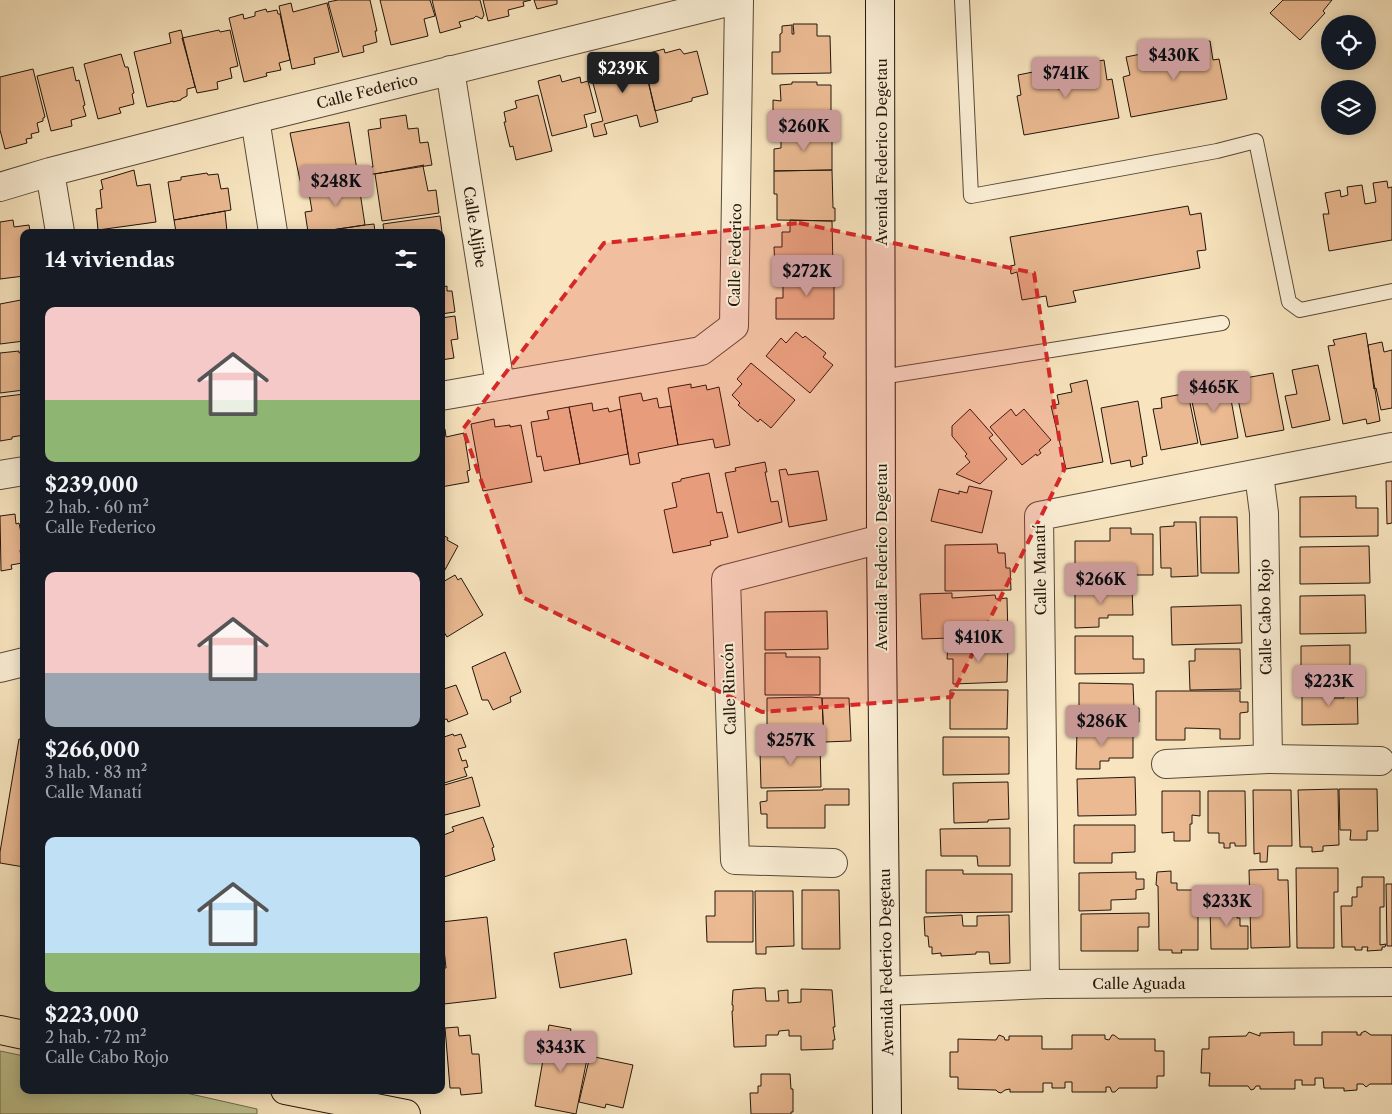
<!DOCTYPE html>
<html lang="es">
<head>
<meta charset="utf-8">
<style>
	body { margin:0; font-family:"Libre Caslon Text",serif; background:#20242c; color:#f1f3f6; height:100vh; display:flex; flex-direction:column; font-size:19px; white-space:nowrap }
	* { box-sizing:border-box; margin:0 }
	p { font-size:16px; color:#9ea1a6 }
	.icon { flex:none; width:28px; height:28px; fill:none; stroke:currentColor; stroke-width:2; stroke-linecap:round; stroke-linejoin:round }
	.map { position:relative; flex:1; overflow:hidden }
	.details { position:absolute; left:20px; top:229px; width:425px; height:865px; display:flex; flex-direction:column; background:#171b24; border-radius:10px; box-shadow:0 2px 12px #0003 }
	.details>* { flex:none }
	.controls { position:absolute; left:1321px; top:15px; display:grid; gap:10px }
	.controls a { display:grid; place-items:center; width:55px; height:55px; border-radius:50%; background:#171b24; box-shadow:0 2px 12px #0003; font-size:25px }
	.price { position:absolute; translate:-50% -42px; padding:0 11px; border-radius:5px; background:#c59692; color:#111; font-size:16px; line-height:32px; filter:drop-shadow(0 1px 2px #0008) }
	.price::after { content:''; position:absolute; left:50%; top:30px; width:15px; height:11px; margin-left:-8px; background:inherit; clip-path:polygon(0 0,100% 0,50% 100%) }
	.price.active { background:#222; color:#fff }
	ul { padding:0; list-style:none }
	li { display:grid; align-content:center; gap:10px; height:265px; padding:0 25px }
	li span { display:grid; place-items:center; height:155px; border-radius:10px; color:#555 }
	li>.icon { margin-inline-start:auto }
	span .icon { width:90px; height:90px; fill:#fffc; stroke-width:1 }
	li b { font-size:21px }
	h2 { display:flex; justify-content:space-between; align-items:center; height:60px; padding:0 25px; font-size:21px }
	.map>svg:first-child { display:block }
	.green { fill:#bec491; stroke:#706c4e }
	.building { fill:#ebba92; stroke:#22150b }
	.lines { fill:none; stroke-linecap:round; stroke-linejoin:round }
	.lane-casing { stroke:#584938; stroke-width:16 }
	.street-casing { stroke:#584938; stroke-width:30 }
	.secondary-casing { stroke:#22150b; stroke-width:30 }
	.primary-casing { stroke:#22150b; stroke-width:30 }
	.lane { stroke:#faeed5; stroke-width:14 }
	.street { stroke:#faeed5; stroke-width:28 }
	.secondary { stroke:#faeed5; stroke-width:28 }
	.primary { stroke:#f8e5bf; stroke-width:28 }
	.marked { fill:#d62828; fill-opacity:0.2; stroke:#d62828; stroke-width:4; stroke-dasharray:10 6; stroke-linejoin:round }
	.labels { text-anchor:middle; dominant-baseline:central; stroke-width:4; stroke-linejoin:round; paint-order:stroke }
	.street-label { font-size:15px; fill:#22150b; stroke:#faeed5 }
</style>
</head>
<body>
<div class="map">
<svg width="1392" height="1114" viewBox="0 0 1392 1114">
	<rect width="100%" height="100%" fill="#f8e5bf"/>
	<filter id="stains"><feTurbulence type="fractalNoise" baseFrequency=".004" numOctaves="4"/><feColorMatrix values="0 0 0 0 .2 0 0 0 0 .09 0 0 0 0 .02 0 0 0 .5 -.17"/></filter>
	<radialGradient id="worn" r=".72"><stop offset=".6" stop-color="#630" stop-opacity="0"/><stop offset="1" stop-color="#630" stop-opacity=".3"/></radialGradient>
	<path class="green" d="M0,1051L24,1056V1090H173L257,1109V1114H0Z"/>
	<path class="building" d="M338,0H370L377,31H375L377,42L363,46L364,52L343,57L328,2Z
		M380,0H430L435,16L424,19L428,36L391,45Z
		M432,0H480L484,15L482,19L476,16L474,18L459,22L461,27L440,33Z
		M483,0H531L523,2L524,6L508,10L509,16L488,21Z
		M534,0H557V4L537,9Z
		M1283,0H1332L1323,11L1325,13L1300,40L1270,13Z
		M291,3L293,12L327,3L339,52L314,58L315,64L292,69L279,6Z
		M266,9L267,12L277,10L278,14H280L290,60L279,63L281,70L266,73L267,76L244,82L229,18L243,14L244,19L255,16V12Z
		M793,24H817V36H830L831,73L772,74V52H780V34L782,33V26L792,25V34H794Z
		M181,30L195,87L187,89V96L181,99V100L173,102V101L147,107L134,52L171,43L169,33Z
		M219,30L220,32L230,30L238,66L230,68L232,78L217,82L218,89L197,93L182,38Z
		M1210,41L1213,60L1219,59L1227,99L1131,117L1123,77L1130,75L1126,57L1141,54L1142,61L1149,59V53L1162,51L1166,69L1178,67L1174,48L1187,46L1188,52L1197,51L1195,44Z
		M664,49L665,53L680,49L684,54L697,51L708,94L692,98V101L655,111L642,55Z
		M121,54L125,67H128L134,93L132,94L134,104L119,108L121,113L98,119L84,64Z
		M642,55L658,122L640,127L637,115L604,124L607,134L594,137L591,124L603,121L589,68L613,63L614,69L627,66L625,59Z
		M1104,60L1107,80L1112,79L1119,118L1024,135L1017,96L1021,95L1018,75L1033,72L1034,80L1042,79L1041,71L1054,68L1058,89L1070,87L1067,67L1081,64L1083,71L1090,70L1089,63Z
		M73,67L76,81L79,80L85,105L83,106L86,116L71,120L72,126L51,131L37,76Z
		M33,69L45,117L43,118V121L37,123L39,132L31,134L32,138L26,139L27,143L5,149L0,130V77Z
		M560,75L562,82L580,77L581,83L588,81L596,112L584,115L587,127L552,136L538,81Z
		M792,82H817V85H831V122L773,123V100L781,101L780,85L792,84Z
		M538,95L552,151L516,160L513,146L510,147L504,122H506L504,112L517,108L515,101Z
		M406,115L408,129L418,128L420,143L428,142L432,165L367,175L365,168L373,167L368,130L381,128L380,119Z
		M349,122L358,176L301,185L290,133Z
		M792,131H818V134H832V170L774,171V149L781,148V134L792,133Z
		M424,165L423,166L428,191L436,190L439,213L382,221L375,174Z
		M134,170L137,186L150,184L156,222L98,230L96,209L102,208L100,190L103,189L101,180Z
		M832,170L833,208H835V221L777,220V194H774V171Z
		M207,173L208,175L218,174L221,189L228,188L231,210L174,220L168,182L181,180V177Z
		M358,179L365,225L318,232H308L305,212L312,211L309,193L318,191L317,185Z
		M1387,181L1388,188L1392,187V240L1329,251L1323,214H1329L1325,193L1340,190L1341,197L1348,195L1347,187L1362,185L1365,204L1376,202L1373,183Z
		M1188,206L1190,215L1201,213L1206,250L1197,251L1200,268L1073,291L1076,302L1048,307L1046,296L1022,300L1017,272L1011,274L1010,266L1015,265L1010,237Z
		M225,211L227,232H176L174,220Z
		M440,216L443,241H441V232H384L383,224Z
		M13,220L14,227L29,225L30,232H24V276L0,279V222Z
		M790,220L832,221L833,269H775L774,247H782V232H790Z
		M374,224L375,232H318L365,225Z
		M787,272H834V319H776V298H783V283H787Z
		M441,275L443,287L447,286V291H452L455,312L441,314Z
		M21,300L24,316V341L0,344V304Z
		M455,316L458,339L451,340L454,358L441,360V318Z
		M796,332L803,338L805,336L826,353L823,357L833,365L810,393L766,356L781,338L786,343Z
		M1366,333L1380,421L1367,424L1366,419L1343,424L1328,346L1335,345L1333,340Z
		M1382,342L1384,352L1392,350V408L1381,410L1376,388L1374,389L1368,345Z
		M19,351V353L24,352V390L0,393V353Z
		M751,363L795,400L771,428L760,419L758,422L738,405L740,403L732,395L742,384L737,379Z
		M1318,365L1330,420L1292,428L1285,396L1297,394L1292,370Z
		M1273,373L1284,430L1246,437L1234,380Z
		M1087,380L1103,462L1066,469L1051,406L1059,404L1057,395L1072,392L1070,384Z
		M1228,383L1238,438L1201,445L1189,387L1201,385V388Z
		M691,384V388L706,385L707,390L719,387L730,445L715,448L713,439L678,445L668,388Z
		M641,393L643,401L657,398L659,408L671,406L678,445L638,453L640,463L630,465L619,397Z
		M1188,393L1198,443L1161,450L1153,409L1162,408L1161,398Z
		M24,394V435L12,437V439L0,441V397Z
		M1138,401L1147,456L1142,457L1143,464L1131,467L1130,460L1111,464L1101,408Z
		M592,403L593,411L608,408L609,412L621,409L628,454L580,464L569,407Z
		M569,407L580,464L544,471L541,456L537,457L531,422L549,419L547,411Z
		M970,409L993,435L989,438L1007,459L980,484L956,474L970,462L965,456L967,454L952,436V426Z
		M1011,409L1016,416L1024,409L1051,440L1039,450L1041,453L1037,456L1036,454L1022,465L990,427Z
		M494,419L495,427L510,425V427L521,425L532,482L483,491L471,424Z
		M441,429H445L446,437L464,433L470,470L467,471L469,482L441,487Z
		M765,462L767,472H765L771,502L778,501L782,522L738,533L725,473L736,471L735,468Z
		M786,469L788,475L818,471L827,520L789,527L779,470Z
		M709,473L717,513L722,512L728,537L710,541L711,545L673,553L664,510L677,507L672,483L681,481V479Z
		M1386,481H1392V523L1387,524Z
		M969,486L992,491L982,533L931,521L939,489L959,494V491L967,493Z
		M1356,496V508H1378V536L1300,537V497Z
		M15,514L16,524L19,523L24,548V549L20,550L22,563L11,565L12,569L1,571L0,516Z
		M1200,517H1237L1239,573H1201Z
		M1174,522H1196L1198,576L1171,577V568H1161L1160,527L1174,526Z
		M1110,528H1131V534H1153V575H1131V578L1075,579V541H1110Z
		M441,534L448,538L447,540L458,546L441,577Z
		M997,544L998,553H1005L1006,568H1010L1011,590L945,591V545Z
		M1369,546L1370,583L1300,584V547Z
		M455,575L458,580L461,578L483,615L447,637L441,627V583Z
		M1075,588H1132L1133,615H1108V618H1099V627L1075,628Z
		M952,593V598L995,595L996,599L1007,598L1008,636L922,639L920,594Z
		M1365,595L1366,633L1300,634V596Z
		M1241,605L1242,643L1172,645L1171,607Z
		M827,611L828,649L765,650V612Z
		M1075,636H1133V659H1144V673L1075,674Z
		M1008,644L1007,682L953,684V659H947L948,645Z
		M1350,645V673H1332V676H1324L1325,684L1301,685V646Z
		M1195,649H1240L1241,689L1190,690L1189,661H1195Z
		M505,652L521,692L510,697L511,702L493,710L488,700H482L472,667Z
		M765,653H786V657H820V695H765Z
		M1079,683L1133,684L1134,708H1139V722H1079Z
		M456,685L468,714L448,722L447,719L441,720V690Z
		M1343,686H1357L1358,724L1302,725V688L1324,687V696L1333,695L1334,698H1344Z
		M950,690H1008L1007,729H950Z
		M1156,691H1240V702H1248V712L1240,713V739H1220V729L1185,728V740H1156Z
		M811,697L822,698L824,742L767,743V698Z
		M822,698H849L851,741L824,742Z
		M1077,730L1133,731V758H1109V761H1100V769H1076Z
		M453,734L454,736L461,734L466,747L458,749L462,761L466,760L468,767L464,768L467,776L441,784V738Z
		M943,737H1009V774L943,775Z
		M19,739L24,740V867L0,863V852Z
		M767,743H820L821,787L761,788L760,751L768,750Z
		M472,777L480,806L441,816V786Z
		M1135,777L1136,815L1078,816L1077,779Z
		M1008,782L1009,819L988,820V822L954,823L953,783Z
		M823,789H849V805H825V828H767V814H761L760,802L767,801V791L823,790Z
		M1338,789L1339,845L1323,846V851L1312,852V847H1300L1298,790Z
		M1339,789H1377L1378,831H1367V840H1350L1351,830H1340Z
		M1253,790H1291L1292,846H1268L1267,862H1260V853L1254,854Z
		M1162,791H1200V816L1192,815V824H1190V841H1174V832L1162,833Z
		M1208,791H1245L1246,846H1235V843H1230V848H1224V843H1219V833H1208Z
		M483,817L494,847L492,848L495,860L441,878V836L454,831L452,827Z
		M1074,825H1135V852L1112,853V863H1074Z
		M1010,828V866H978L977,856H941L940,829Z
		M1296,868H1338V892H1334V948H1297Z
		M1278,869V880H1288L1290,947L1251,948L1249,870Z
		M926,870H963V874H1012V912L926,913Z
		M1171,871V883H1177V890H1200V911H1198V950H1181L1182,953H1172V950H1159L1158,886L1156,885L1157,872Z
		M1136,872V879H1144V889L1136,890V899L1111,900V910L1079,911V873Z
		M1362,877H1384V907H1380V945L1386,944L1385,947H1382V950L1367,951L1368,947H1362V950H1355V947H1342L1341,906H1352V897H1357V887H1362Z
		M1386,884H1392V946H1387Z
		M802,890H839L840,949H802Z
		M715,891H753V942H707L706,916H715Z
		M755,891H793L794,946L766,947V954H756Z
		M1220,897H1236L1237,918H1240V926H1248V949H1211L1210,907H1220Z
		M1149,913V927H1138V951H1081V914Z
		M962,915L963,926H977V916L1009,915L1010,963L990,964L989,952H976V954L941,956V953L932,954V947H929L928,936H925L924,917Z
		M487,917L496,998L444,1004L441,968H446L441,922Z
		M626,939L632,974L560,988L554,953Z
		M755,988H765L766,1001H779L778,991L788,990V1003L801,1002V989L832,990L835,1027H833L835,1040H833V1049L801,1050V1036H789V1030L779,1031L778,1035H766V1046L734,1047L732,1011H733V1005H732L733,990Z
		M549,1025L571,1029L566,1056L576,1058L578,1047L589,1049L576,1114L535,1106Z
		M458,1027L459,1036L470,1035L472,1054H479L482,1093L461,1095L460,1088H450L445,1028Z
		M1365,1031L1371,1035H1392V1084H1370L1366,1087L1363,1084H1357V1090L1344,1091V1088H1324L1323,1078H1315V1085H1302V1080H1295V1089H1260V1086H1256L1254,1089L1251,1090L1248,1086H1209L1210,1073H1201L1202,1049H1209V1037L1246,1036L1249,1032L1260,1036V1033L1294,1032V1045H1322V1032H1357V1035H1361V1033Z
		M999,1035L1004,1037L1005,1040H1009V1036H1042V1049H1072V1035H1105V1039L1109,1040L1112,1035H1114L1119,1039H1155V1051H1164V1076H1157V1088H1119L1115,1092H1112L1110,1087H1106V1092H1072V1082H1065V1088H1052V1083H1043V1092H1010V1089L1005,1090L1001,1093L998,1092L996,1090L958,1089V1077H950V1052H958V1039L996,1040Z
		M590,1056L633,1065L623,1108L606,1104L605,1108L579,1102Z
		M761,1074H790L791,1089H793V1112H791V1114H751L750,1093H758V1086H761Z"/>
	<g class="lines">
		<g class="lane-casing">
			<path id="lane" d="M962,0L971,196L1217,151L1256,141L1289,302L1300,310L1392,291
				M881,377L1222,323"/>
		</g>
		<g class="street-casing">
			<path id="street" d="M450,70L500,385
				M255,119L273,232
				M50,172L60,232
				M0,187L50,172L255,119L736,0
				M441,396L701,351L734,326L739,0
				M1259,474L1264,513L1268,759
				M0,475L24,471
				M0,668L24,662
				M1166,764L1268,759L1380,761
				M833,863L735,860L726,579L881,539
				M1045,984L1039,516L1392,447
				M886,991L1045,984L1392,982"/>
		</g>
		<g class="secondary-casing">
			<path id="secondary" d="M880,0L881,539L887,1114"/>
		</g>
		<g class="primary-casing">
			<path id="primary" d="M0,1030L24,1035
				M285,1090L406,1114"/>
		</g>
		<use href="#lane" class="lane"/>
		<use href="#street" class="street"/>
		<use href="#secondary" class="secondary"/>
		<use href="#primary" class="primary"/>
	</g>
	<path class="marked" d="M799,223L1034,273L1064,470L951,697L762,712L522,597L463,429L604,243Z"/>
	<g class="labels">
		<g class="street-label">
			<text transform="translate(367 91) rotate(-14)">Calle Federico</text>
			<text transform="translate(881 152) rotate(-90)">Avenida Federico Degetau</text>
			<text transform="translate(475 227) rotate(81)">Calle Aljibe</text>
			<text transform="translate(735 255) rotate(-89)">Calle Federico</text>
			<text transform="translate(881 557) rotate(-90)">Avenida Federico Degetau</text>
			<text transform="translate(1040 570) rotate(-91)">Calle Manatí</text>
			<text transform="translate(1265 617) rotate(-91)">Calle Cabo Rojo</text>
			<text transform="translate(729 689) rotate(-92)">Calle Rincón</text>
			<text transform="translate(886 962) rotate(-91)">Avenida Federico Degetau</text>
			<text x="1139" y="983">Calle Aguada</text>
		</g>
	</g>
	<rect width="100%" height="100%" filter="url(#stains)"/>
	<rect width="100%" height="100%" fill="url(#worn)"/>
</svg>
<div class="controls">
<a><svg class="icon" aria-label="locate" viewBox="0 0 24 24"><circle cx="12" cy="12" r="6"/><path d="M12 2v4M12 18v4M2 12h4M18 12h4"/></svg></a>
<a><svg class="icon" aria-label="layers" viewBox="0 0 24 24"><path d="M12 4l9 5-9 5-9-5zM3 14l9 5 9-5"/></svg></a>
</div>
<b class="price" style="left:1174px;top:81px">$430K</b>
<b class="price active" style="left:623px;top:94px">$239K</b>
<b class="price" style="left:1066px;top:99px">$741K</b>
<b class="price" style="left:804px;top:152px">$260K</b>
<b class="price" style="left:336px;top:207px">$248K</b>
<b class="price" style="left:807px;top:297px">$272K</b>
<b class="price" style="left:1214px;top:413px">$465K</b>
<b class="price" style="left:1101px;top:605px">$266K</b>
<b class="price" style="left:979px;top:663px">$410K</b>
<b class="price" style="left:1329px;top:707px">$223K</b>
<b class="price" style="left:1102px;top:747px">$286K</b>
<b class="price" style="left:791px;top:766px">$257K</b>
<b class="price" style="left:1227px;top:927px">$233K</b>
<b class="price" style="left:561px;top:1073px">$343K</b>
<section class="details">
<h2>14 viviendas<svg class="icon" aria-label="filters" viewBox="0 0 24 24"><path d="M4 7h16M4 17h16"/><circle cx="9" cy="7" r="2"/><circle cx="15" cy="17" r="2"/></svg></h2>
<ul>
<li><span style="background:linear-gradient(#f6c9c9 60%,#8fb573 0)"><svg class="icon" aria-label="home" viewBox="0 0 24 24"><path d="M3 11l9-7 9 7M6 9v11h12V9"/></svg></span><div><b>$239,000</b><p>2 hab. · 60 m²</p><p>Calle Federico</p></div></li>
<li><span style="background:linear-gradient(#f6c9c9 65%,#9aa5b1 0)"><svg class="icon" aria-label="home" viewBox="0 0 24 24"><path d="M3 11l9-7 9 7M6 9v11h12V9"/></svg></span><div><b>$266,000</b><p>3 hab. · 83 m²</p><p>Calle Manatí</p></div></li>
<li><span style="background:linear-gradient(#bfe0f5 75%,#8fb573 0)"><svg class="icon" aria-label="home" viewBox="0 0 24 24"><path d="M3 11l9-7 9 7M6 9v11h12V9"/></svg></span><div><b>$223,000</b><p>2 hab. · 72 m²</p><p>Calle Cabo Rojo</p></div></li>
</ul>
</section>
</div>
</body>
</html>
